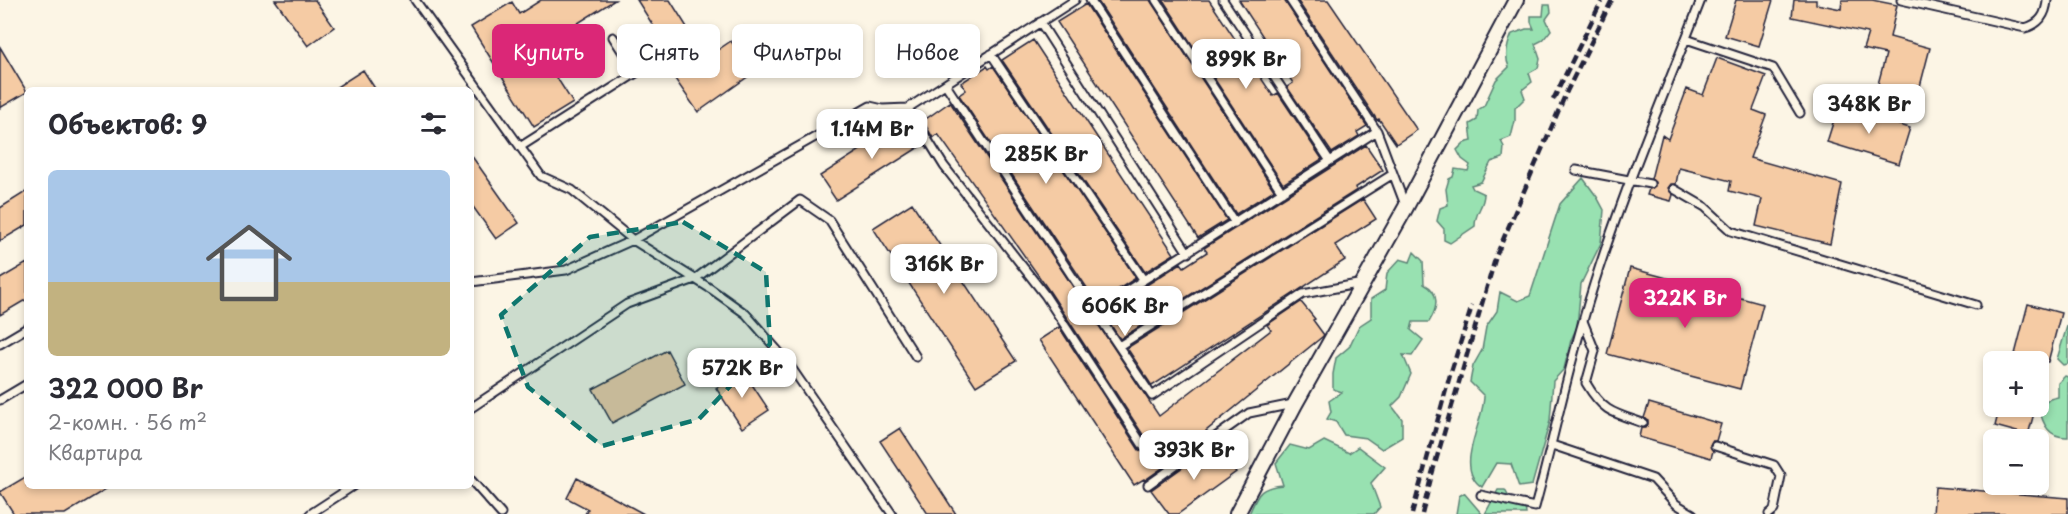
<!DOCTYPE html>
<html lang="ru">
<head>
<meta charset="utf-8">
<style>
	body { margin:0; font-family:"Playpen Sans",sans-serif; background:#f7f7f7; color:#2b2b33; height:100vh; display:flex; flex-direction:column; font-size:22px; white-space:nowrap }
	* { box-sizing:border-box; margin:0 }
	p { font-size:20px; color:#7c7c81 }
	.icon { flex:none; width:33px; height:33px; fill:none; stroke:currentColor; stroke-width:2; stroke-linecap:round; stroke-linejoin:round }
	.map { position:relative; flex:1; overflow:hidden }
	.drawer { position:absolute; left:24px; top:87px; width:450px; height:402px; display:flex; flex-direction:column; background:#fff; border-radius:9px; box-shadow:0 3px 9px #0003 }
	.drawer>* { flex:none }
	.top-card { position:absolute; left:492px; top:24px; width:570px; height:54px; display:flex; gap:12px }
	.fabs { position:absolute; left:1983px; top:351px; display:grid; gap:12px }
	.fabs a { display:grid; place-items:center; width:66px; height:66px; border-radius:9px; background:#fff; box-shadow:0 3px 9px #0003; font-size:30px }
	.price { position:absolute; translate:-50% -51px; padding:0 14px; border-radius:12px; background:#fff; color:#222; font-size:20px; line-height:39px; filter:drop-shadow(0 2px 3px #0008) }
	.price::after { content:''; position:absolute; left:50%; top:36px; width:18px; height:14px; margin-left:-9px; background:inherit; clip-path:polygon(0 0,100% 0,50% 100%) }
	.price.current { background:#db2777; color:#fff }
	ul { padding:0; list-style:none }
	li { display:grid; align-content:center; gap:12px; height:318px; padding:0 24px }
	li+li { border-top:2px solid #e1e1e2 }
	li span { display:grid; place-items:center; height:186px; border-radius:9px; color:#555 }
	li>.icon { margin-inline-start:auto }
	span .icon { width:108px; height:108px; fill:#fffc; stroke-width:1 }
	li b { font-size:26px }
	h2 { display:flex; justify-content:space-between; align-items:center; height:72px; padding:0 24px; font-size:26px }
	.chip { padding:0 21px; border-radius:9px; background:#fff; box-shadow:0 3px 9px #0003; font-size:21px; line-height:54px }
	.chip.current { background:#db2777; color:#fff }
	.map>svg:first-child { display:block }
	.green { fill:#98e1b1; stroke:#5d8276; stroke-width:1.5 }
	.building { fill:#f5cba4; stroke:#22223b; stroke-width:1.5 }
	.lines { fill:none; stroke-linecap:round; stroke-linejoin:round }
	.service-casing { stroke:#22223b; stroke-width:11 }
	.minor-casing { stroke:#22223b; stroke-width:18 }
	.service { stroke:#fcf5e5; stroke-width:7 }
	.minor { stroke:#fcf5e5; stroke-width:14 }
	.rail { stroke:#22223b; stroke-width:4.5; stroke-dasharray:9 4.5; stroke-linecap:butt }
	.marked { fill:#0f766e; fill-opacity:0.2; stroke:#0f766e; stroke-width:4.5; stroke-dasharray:12 8; stroke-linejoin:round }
</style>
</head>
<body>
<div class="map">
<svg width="2068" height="514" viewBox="0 0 2068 514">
	<rect width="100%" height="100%" fill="#fcf5e5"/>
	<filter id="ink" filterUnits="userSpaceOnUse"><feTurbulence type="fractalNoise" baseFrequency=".0167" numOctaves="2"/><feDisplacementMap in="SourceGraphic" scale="12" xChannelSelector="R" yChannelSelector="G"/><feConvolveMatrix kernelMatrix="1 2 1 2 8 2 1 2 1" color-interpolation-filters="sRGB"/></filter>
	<g filter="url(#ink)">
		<path class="green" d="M1544,5H1550L1551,12L1546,19L1551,30L1543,40L1535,44L1540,59L1538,68L1529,73L1532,82L1522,90L1525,98L1515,108V121L1511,137L1501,141L1504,147L1503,158L1491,162L1481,182L1471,185L1473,189L1484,194C1484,207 1475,211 1475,226L1450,243L1444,240V229L1437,221L1440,208L1448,205L1446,189L1449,179L1453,177L1455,169L1468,171L1470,165L1462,159L1457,150L1464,143L1472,141L1470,124L1477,120L1478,110L1484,106L1496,80L1509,67C1504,56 1507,45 1512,34L1526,29H1534L1531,22V16H1543Z
			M1583,178L1597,197L1604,210L1601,243L1581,284L1577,327L1571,340L1564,369L1553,381L1550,421L1532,485L1519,487L1511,464L1496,463L1482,487C1453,468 1484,423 1484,396L1470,382L1473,366L1482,350L1486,327L1497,311L1500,292L1518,301L1530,296L1560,204Z
			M1414,252L1423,261L1424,284C1440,292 1438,308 1429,322H1413L1411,330L1423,340L1412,356L1403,355L1411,374L1401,397L1392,406L1402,419V437L1382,449L1366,438L1344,435L1336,422L1327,419L1331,412L1329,401L1342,392L1333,389V374L1336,358L1349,347L1359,326L1371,318V299L1385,290L1387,273L1400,259L1410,262Z
			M2068,323V364L2063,365L2057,359Z
			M2065,376L2068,377V437C2049,438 2043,425 2039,408L2050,399L2058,397V383Z
			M1324,441L1349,453L1358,447L1385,467L1371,483L1380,507L1374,514H1249C1258,494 1259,487 1283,485L1276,463L1290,445L1309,450Z
			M1498,490H1505L1511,501L1525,506L1526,514H1485Z
			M1464,493L1482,514H1456L1459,496Z"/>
		<path class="building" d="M275,0H315L334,27L308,46Z
			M541,0H615L538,48L573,103L534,127L471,27L512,2L519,14Z
			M637,0H670L690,32L666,46Z
			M1097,0H1150L1274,190L1236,214Z
			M1163,0H1209L1273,96L1278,93L1322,159L1283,184Z
			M1239,0H1284L1367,126L1357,132L1359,136L1332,153L1287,87L1293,83Z
			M1297,0H1328L1417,130L1396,144L1379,119L1377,120Z
			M1736,0H1773L1759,46L1725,36Z
			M1794,0H1816V4L1841,9L1842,0H1872L1897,5L1890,37L1930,48L1917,98L1877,88L1886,54L1863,49L1868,33L1792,17Z
			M1086,4L1227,220L1198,238L1057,22Z
			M1033,40L1174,254L1145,272L1002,60Z
			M731,41L753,73L698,112L675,79Z
			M0,47L27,92L0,108Z
			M1717,58L1766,76L1753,110L1766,115L1750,158L1842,184L1830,244L1756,226L1762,199L1729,191L1731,181L1679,168L1676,184H1671L1668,188L1673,195L1671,201L1647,195L1649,189L1655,186V182L1651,179L1662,135L1668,139L1687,89L1703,95Z
			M987,66L989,69L993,66L1136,278L1097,303L959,95L966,90L961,83Z
			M363,70L376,90H332Z
			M950,102L1159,416L1271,330L1267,325L1301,302L1315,319L1313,320L1324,335L1322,337L1206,431L1209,435L1145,480L1144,479L1134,485L1039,340L1059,327L1139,450L1144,453L1148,451L1149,444L1050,292L938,134L933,138L923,121Z
			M1838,107L1910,128L1899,164L1827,142Z
			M905,121L911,130L914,128L924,144L836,200L820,176Z
			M1366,145L1383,170L1355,188L1357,190L1120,339L1103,313L1181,263L1184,267L1207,252L1204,248Z
			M471,155L519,223L496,239L471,204Z
			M27,191V225L0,241V208Z
			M1363,199L1376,219L1335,245L1345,260L1152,386L1127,348Z
			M912,203L1016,361L976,386L873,228Z
			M27,263V299L0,315V279Z
			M1630,268L1763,304L1740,389L1607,354Z
			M2028,304L2061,313L2048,362H2013Z
			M667,350L685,384L612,423L593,389Z
			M743,371L769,410L742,428L716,388Z
			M1649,403L1721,424L1716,441H1712L1710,445L1713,451L1711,458L1639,437L1641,428H1646L1648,424V420L1644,418Z
			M2000,406H2036L2028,435L1995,426Z
			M900,428L956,514H928L880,441Z
			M1215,444L1236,472L1178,514H1169L1151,490Z
			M27,476V486H111L65,514H14L0,492Z
			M577,478L644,514H585L588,509L567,498Z
			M1935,487L2068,498V514H1933Z"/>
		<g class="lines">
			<g class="service-casing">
				<path id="service" d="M415,0L541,176L572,190L633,240L711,289L746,314L786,360L892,514
					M1090,0L1235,223
					M1156,0L1282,192
					M1223,0L1330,161
					M1290,0L1377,131L1405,205
					M1901,0L2025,28C2040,24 2046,15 2047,0
					M1040,22L1188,253
					M1686,39L1773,68L1800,113
					M991,54L1143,279
					M946,85L1095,311L1377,131
					M908,108L944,166L1045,295L1144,447
					M520,147L636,73L613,37
					M1576,170L1650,184
					M1674,189L1705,207L1731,231L1976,305
					M471,282L566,270L633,240L870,106L883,109L908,108L1075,0
					M1095,311L1152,396L1303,294L1363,283
					M1583,321L1595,351L1586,383C1603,412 1613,413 1643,423
					M0,344L27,328
					M1119,346L1393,174
					M0,400L27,384
					M471,408L627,304L695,279L800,200L829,220L916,357
					M1552,445L1653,479L1676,504L1693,514
					M1715,446L1774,465L1781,476L1774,510L1769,514
					M471,480L501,514
					M1148,485L1249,413L1293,404
					M1481,495L1535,507C1552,445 1565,382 1583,321C1614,211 1660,106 1701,0
					M310,514L353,486"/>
			</g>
			<g class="minor-casing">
				<path id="minor" d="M1237,514L1295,404L1406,207L1516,0"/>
			</g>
			<use href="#service" class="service"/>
			<use href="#minor" class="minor"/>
			<path class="rail" d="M1553,100L1602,0
				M1412,514L1450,375L1472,306
				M1422,514L1432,474L1496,256L1567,91L1612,0"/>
		</g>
	</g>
	<path class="marked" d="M683,222L766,272L770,344L699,419L602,446L528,387L501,315L590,237Z"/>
</svg>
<div class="fabs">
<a>+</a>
<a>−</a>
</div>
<b class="price" style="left:1246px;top:90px">899K Br</b>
<b class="price" style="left:1869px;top:135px">348K Br</b>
<b class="price" style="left:872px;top:160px">1.14M Br</b>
<b class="price" style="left:1046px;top:185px">285K Br</b>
<b class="price" style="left:944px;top:295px">316K Br</b>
<b class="price current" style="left:1685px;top:329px">322K Br</b>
<b class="price" style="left:1125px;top:337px">606K Br</b>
<b class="price" style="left:742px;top:399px">572K Br</b>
<b class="price" style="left:1194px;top:481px">393K Br</b>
<div class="top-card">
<a class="chip current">Купить</a>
<a class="chip">Снять</a>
<a class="chip">Фильтры</a>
<a class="chip">Новое</a>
</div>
<section class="drawer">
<h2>Объектов: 9<svg class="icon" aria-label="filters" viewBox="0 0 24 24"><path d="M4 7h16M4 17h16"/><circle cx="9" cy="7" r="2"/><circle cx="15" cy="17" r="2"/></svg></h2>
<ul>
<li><span style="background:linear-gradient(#a9c7e8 60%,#c2b280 0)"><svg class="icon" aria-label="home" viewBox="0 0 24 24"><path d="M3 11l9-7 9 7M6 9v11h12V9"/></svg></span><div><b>322 000 Br</b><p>2-комн. · 56 m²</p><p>Квартира</p></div></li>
</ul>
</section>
</div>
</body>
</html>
